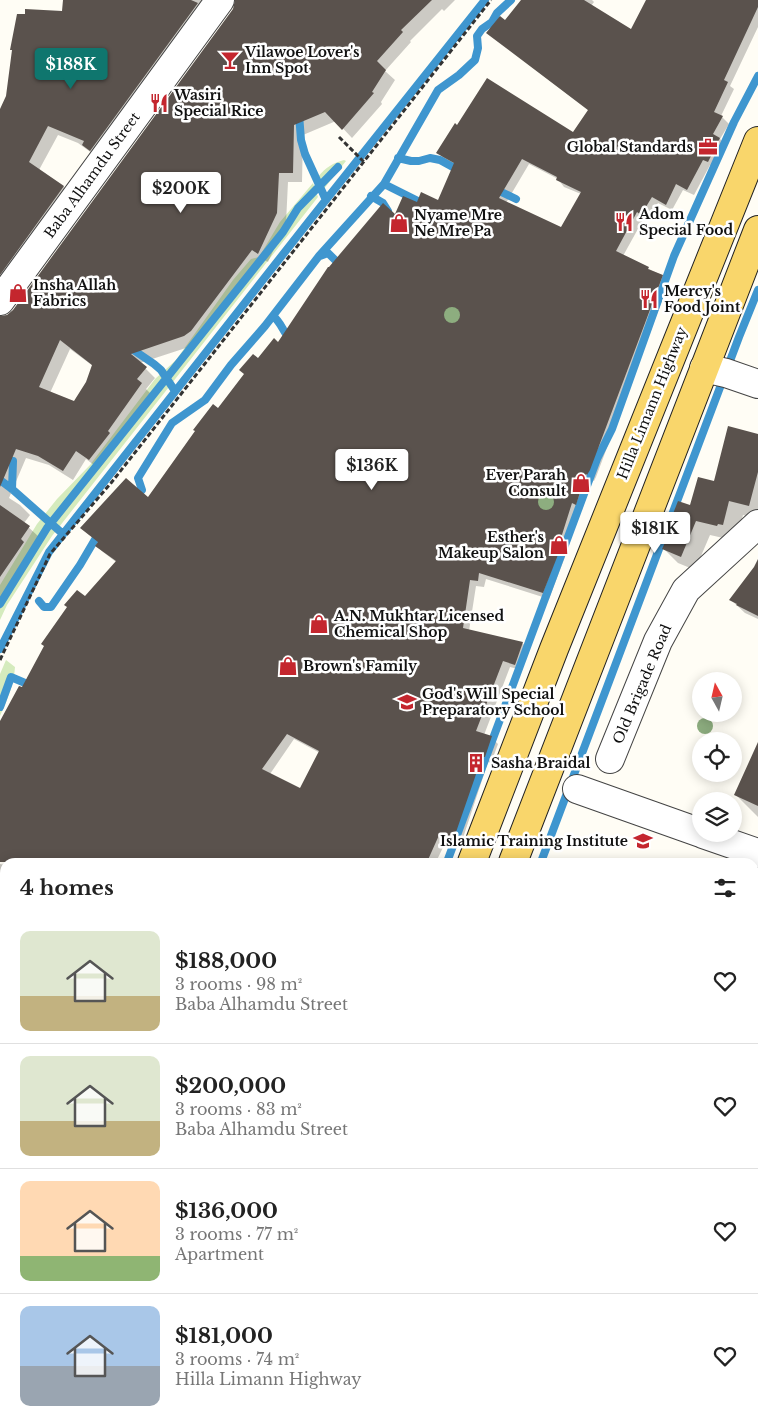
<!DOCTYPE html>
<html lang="en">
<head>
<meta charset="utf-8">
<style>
	body { margin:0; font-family:"Libre Baskerville",serif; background:#f2f2f2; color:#222; height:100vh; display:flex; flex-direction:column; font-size:19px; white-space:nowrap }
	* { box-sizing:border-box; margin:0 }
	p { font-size:16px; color:#767676 }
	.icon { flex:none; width:28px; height:28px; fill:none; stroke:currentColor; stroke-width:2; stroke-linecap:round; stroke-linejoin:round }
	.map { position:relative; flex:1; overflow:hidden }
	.panel { position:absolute; left:0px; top:858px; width:759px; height:571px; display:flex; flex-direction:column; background:#fff; border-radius:15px 15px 0 0; box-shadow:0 2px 12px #0003 }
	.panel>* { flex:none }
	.needle { width:32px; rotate:352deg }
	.tools { position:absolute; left:692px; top:672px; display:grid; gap:10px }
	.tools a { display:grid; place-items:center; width:50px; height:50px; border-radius:50%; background:#fff; box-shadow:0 2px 12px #0003; font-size:25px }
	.price { position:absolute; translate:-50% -42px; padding:0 11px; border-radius:5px; background:#fff; color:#222; font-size:16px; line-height:32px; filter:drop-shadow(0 1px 2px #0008) }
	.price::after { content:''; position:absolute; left:50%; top:30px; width:15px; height:11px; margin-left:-8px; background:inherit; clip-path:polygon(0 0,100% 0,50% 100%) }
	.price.selected { background:#0f766e; color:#fff }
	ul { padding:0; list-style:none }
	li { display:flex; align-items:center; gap:15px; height:125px; padding:0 20px }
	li+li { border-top:1px solid #e0e0e0 }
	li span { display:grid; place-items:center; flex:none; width:140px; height:100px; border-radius:10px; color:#555 }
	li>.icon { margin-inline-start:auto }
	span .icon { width:60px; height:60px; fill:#fffc; stroke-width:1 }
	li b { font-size:21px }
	h2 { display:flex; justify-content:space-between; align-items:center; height:60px; padding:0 20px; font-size:21px }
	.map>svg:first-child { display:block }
	.green { fill:#d5ebbd }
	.shadow { fill:#0003; fill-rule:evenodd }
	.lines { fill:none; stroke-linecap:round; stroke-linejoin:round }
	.stream { stroke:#3f96cf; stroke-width:8 }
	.building { fill:#5a524d; fill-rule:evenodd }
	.minor-casing { stroke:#444; stroke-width:30 }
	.major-casing { stroke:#222; stroke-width:30 }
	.path { stroke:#333; stroke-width:3; stroke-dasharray:5 2.5; stroke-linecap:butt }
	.minor { stroke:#fff; stroke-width:28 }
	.major { stroke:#f9d66b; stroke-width:28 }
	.tree { fill:#8dad7f }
	.labels { text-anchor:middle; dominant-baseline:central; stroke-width:5; stroke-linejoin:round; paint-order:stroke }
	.poi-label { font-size:14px; font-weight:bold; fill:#111; stroke:#fff; text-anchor:start }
	.street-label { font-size:14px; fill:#111; stroke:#fff }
</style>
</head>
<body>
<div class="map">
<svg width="758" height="1428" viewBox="0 0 758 1428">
	<rect width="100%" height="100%" fill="#fffdf5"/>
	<path class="green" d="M344,160L346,161L323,190L318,177C326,167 333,163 344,160Z
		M313,183L318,197L52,536L7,605L0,620V585L37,524L57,499L90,465L155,379L176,360L233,280L251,259L259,257L280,222Z
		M6,660L15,667C14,685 7,700 0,716V674Z"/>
	<path class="shadow" d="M129,0H217L100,159L78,143L58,135L39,170L64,187L73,197L0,297V112L108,15Z
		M237,0H455L444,11L442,9L410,41L411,42L385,71L395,80L381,102L382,104L352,138L336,121L303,135L302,182H288L286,223L268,262L262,259L200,340L192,346L140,363L155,378L146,389L151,394L117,441L119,443L99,469L86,459L73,480L49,465L26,458L9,498L20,505L30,515L24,523L39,537L30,549L33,552L21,570L0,609V317H6L14,311L234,10ZM70,349L93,366L87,382L75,402L50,393Z
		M522,0H592L594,2L591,6L632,31L647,0H758V27L730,86L734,89L721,116L729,124L720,139L726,145L714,168L710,165L694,195L683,190L672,210L658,203L648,220L644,218L623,256L663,276L669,282L596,477L594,481L592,480L582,510L579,509L566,547L568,549L549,599L486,579L484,587L476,586L469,631L522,643L529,649L522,670L510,667L484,735L491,737L498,744L491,763L488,762L461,844L447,839L436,862H30L0,843V724L85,598L116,562L103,552L97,546L99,543L82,528L148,499L259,360L278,343L395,216L417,204L438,202L455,165L444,159L438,152L573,134L589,111L488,33L505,22ZM529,164L558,179L564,187L581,194L561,229L506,203ZM294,739L320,753L301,790L270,774Z
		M758,435V519L743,515L737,538L732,540L710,535L695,570L678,563L664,549L671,531L669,528Z
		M758,564V619L745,613L731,600Z
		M758,745V817L736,795Z
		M0,864L5,865V1424H254L253,1428H0Z
		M758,905V934L754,930V917Z
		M758,1149V1223L754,1221V1156Z
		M600,1424H663L669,1428H606Z"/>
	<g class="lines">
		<path class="stream" d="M299,114L301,140L305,154L326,200
			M398,158L411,161H419L430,158L440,160L460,171
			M384,184L418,201
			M495,189L516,199
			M371,196L383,203L388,211
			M320,256L328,253L342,267
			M273,316C281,322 283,332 290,339
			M129,347L154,364L161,370L175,391
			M0,480L12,489L63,534
			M12,489L13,461
			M133,498L142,490L138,478L172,423L205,400L231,365L265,326L319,256L384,184L438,90L459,75L475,60L478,48L477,36L482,29L492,22L497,13L511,0
			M39,601L44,607H51L80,565L100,531
			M0,604L47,528L283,232L298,208L338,167
			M0,649L49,552L310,220L485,0
			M0,707L11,677L32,686
			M447,862L597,459L612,429L674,256L734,122L758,76
			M541,862L739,337L758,290
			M251,1428L252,1424
			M346,1428L347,1424"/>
	</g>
	<path class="building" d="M63,0H191L198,3L90,151L82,145L84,141L48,126L29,162L64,186L0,275V109L6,96L12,50H10L17,14H25V9L62,11Z
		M235,0H432L401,30L403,32L377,61L386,70L372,92L374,93L342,130L325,112L294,125L293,173H279L277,213L258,254L252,250L191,331L184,336L131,354L147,367L137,379L142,383L108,431L110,433L89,460L76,451L63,471L38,456L16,449L0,487V316L7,315L13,310L233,9ZM60,340L92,365L86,382L74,401L39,387Z
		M521,0H584L631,29L646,0H758V7L724,80L728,82L714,112L723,116L713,134L720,138L708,162L703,160L687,190L676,184L666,205L652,197L641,215L637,212L616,251L649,267L648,269L663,275L590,470L587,475L586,474L576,505L572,503L560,541L563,542L543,593L479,573L478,581L470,580L463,628L523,642L515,665L503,661L476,731L492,736L485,757H482L454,838L440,833L427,862H0V721L19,686L22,687L44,646L41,644L67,607L64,605L77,590L85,596L116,561L95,546L98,542L80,528L126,478L148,497L195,431L193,430L213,404L218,408L244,374L239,370L253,354L258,358L274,338L278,342L328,267H329L383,203L395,214L403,196L417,202L421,192L438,200L454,163L436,153L455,123L457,125L487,78L573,132L588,110L486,33L500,16L505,20ZM522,159L557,177L556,180L581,192L561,227L499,198ZM287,734L319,751L300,788L262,769Z
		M728,426L758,434V472L749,506L729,501L723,525L718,524L717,526L696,521L681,557L662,549L671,530L667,529L678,501L690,505L698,477L714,481Z
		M0,505L30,526L21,539L24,542L0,577Z
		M758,559V616L736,605L737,604L729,600L754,567Z
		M758,742V806L734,795Z"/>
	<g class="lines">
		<g class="minor-casing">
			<path id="minor" d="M0,301L220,0
				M704,368L726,373L758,384
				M610,759L658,641L686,590L758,524
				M577,789L701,833
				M703,834L758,853
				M754,1413L758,1416
				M490,1424L496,1428"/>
		</g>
		<g class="major-casing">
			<path id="major" d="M472,862L554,649L758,141
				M513,862L758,230
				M271,1428L272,1424
				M311,1428L312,1424"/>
		</g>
		<path class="path" d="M339,137L364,162
			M0,660L50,554L111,483L491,0"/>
		<use href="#minor" class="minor"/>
		<use href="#major" class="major"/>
	</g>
	<g class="tree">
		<circle cx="452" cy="315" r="8"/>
		<circle cx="546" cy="502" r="8"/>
		<circle cx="705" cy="726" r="8"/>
	</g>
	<defs>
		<g id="bar-bare" transform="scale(1.5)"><path d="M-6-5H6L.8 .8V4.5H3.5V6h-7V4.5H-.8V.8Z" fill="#c4262e" stroke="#fff" stroke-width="2.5" paint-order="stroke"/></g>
		<g id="restaurant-bare" transform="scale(1.5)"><path d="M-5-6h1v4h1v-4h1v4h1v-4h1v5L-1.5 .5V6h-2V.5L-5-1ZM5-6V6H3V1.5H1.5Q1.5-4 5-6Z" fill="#c4262e" stroke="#fff" stroke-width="2.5" paint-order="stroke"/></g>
		<g id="office-bare" transform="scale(1.5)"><path d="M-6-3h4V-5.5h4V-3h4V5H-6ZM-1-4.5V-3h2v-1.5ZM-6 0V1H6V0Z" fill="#c4262e" stroke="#fff" stroke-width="2.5" paint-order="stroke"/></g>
		<g id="shop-bare" transform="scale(1.5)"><path d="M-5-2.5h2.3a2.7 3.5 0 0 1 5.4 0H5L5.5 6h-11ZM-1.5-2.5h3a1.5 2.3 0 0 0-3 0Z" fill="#c4262e" stroke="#fff" stroke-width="2.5" paint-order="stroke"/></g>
		<g id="school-bare" transform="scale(1.5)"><path d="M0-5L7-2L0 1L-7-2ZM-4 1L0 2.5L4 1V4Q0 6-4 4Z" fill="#c4262e" stroke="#fff" stroke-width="2.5" paint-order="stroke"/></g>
		<g id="building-bare" transform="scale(1.5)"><path d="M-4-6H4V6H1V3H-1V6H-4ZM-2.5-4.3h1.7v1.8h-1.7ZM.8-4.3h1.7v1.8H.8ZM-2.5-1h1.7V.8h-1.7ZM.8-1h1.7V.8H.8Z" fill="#c4262e" stroke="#fff" stroke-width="2.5" paint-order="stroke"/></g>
	</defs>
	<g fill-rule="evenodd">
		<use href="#bar-bare" x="230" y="60"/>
		<use href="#restaurant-bare" x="159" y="103"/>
		<use href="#office-bare" x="708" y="147"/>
		<use href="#restaurant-bare" x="624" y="222"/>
		<use href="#shop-bare" x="399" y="223"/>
		<use href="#shop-bare" x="18" y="293"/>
		<use href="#restaurant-bare" x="649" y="299"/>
		<use href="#shop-bare" x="581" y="483"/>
		<use href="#shop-bare" x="559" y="545"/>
		<use href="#shop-bare" x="319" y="624"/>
		<use href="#shop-bare" x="288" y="666"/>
		<use href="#school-bare" x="407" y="702"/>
		<use href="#building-bare" x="476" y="763"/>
		<use href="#school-bare" x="643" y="841"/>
	</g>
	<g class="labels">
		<g class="poi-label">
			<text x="245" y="52">Vilawoe Lover's<tspan x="245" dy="16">Inn Spot</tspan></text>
			<text x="174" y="95">Wasiri<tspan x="174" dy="16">Special Rice</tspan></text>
			<text x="693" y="147" text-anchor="end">Global Standards</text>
			<text x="639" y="214">Adom<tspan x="639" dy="16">Special Food</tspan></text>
			<text x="414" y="215">Nyame Mre<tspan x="414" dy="16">Ne Mre Pa</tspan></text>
			<text x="33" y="285">Insha Allah<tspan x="33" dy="16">Fabrics</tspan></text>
			<text x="664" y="291">Mercy's<tspan x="664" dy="16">Food Joint</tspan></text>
			<text x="566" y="475" text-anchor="end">Ever Parah<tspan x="566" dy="16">Consult</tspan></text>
			<text x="544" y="537" text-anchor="end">Esther's<tspan x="544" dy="16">Makeup Salon</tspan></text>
			<text x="334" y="616">A.N. Mukhtar Licensed<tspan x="334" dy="16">Chemical Shop</tspan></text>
			<text x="303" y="666">Brown's Family</text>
			<text x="422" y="694">God's Will Special<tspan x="422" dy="16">Preparatory School</tspan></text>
			<text x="491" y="763">Sasha Braidal</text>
			<text x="628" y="841" text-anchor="end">Islamic Training Institute</text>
		</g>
		<g class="street-label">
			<text transform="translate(92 175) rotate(-54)">Baba Alhamdu Street</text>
			<text transform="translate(652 403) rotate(-68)">Hilla Limann Highway</text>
			<text transform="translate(642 684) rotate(-67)">Old Brigade Road</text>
		</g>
	</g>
</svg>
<div class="tools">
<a><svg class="needle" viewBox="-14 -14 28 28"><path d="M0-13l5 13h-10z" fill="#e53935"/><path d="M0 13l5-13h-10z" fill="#767676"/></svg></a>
<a><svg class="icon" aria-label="locate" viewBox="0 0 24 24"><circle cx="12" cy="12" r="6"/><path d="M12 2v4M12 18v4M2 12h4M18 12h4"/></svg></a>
<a><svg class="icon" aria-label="layers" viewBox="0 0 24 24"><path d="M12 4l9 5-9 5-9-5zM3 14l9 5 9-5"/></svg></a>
</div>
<b class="price selected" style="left:71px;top:90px">$188K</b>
<b class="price" style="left:181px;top:214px">$200K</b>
<b class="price" style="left:372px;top:491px">$136K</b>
<b class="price" style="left:655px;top:554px">$181K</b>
<section class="panel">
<h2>4 homes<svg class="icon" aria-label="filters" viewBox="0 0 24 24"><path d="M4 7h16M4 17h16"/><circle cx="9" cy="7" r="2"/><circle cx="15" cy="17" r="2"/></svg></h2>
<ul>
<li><span style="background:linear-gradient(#dfe7d0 65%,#c2b280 0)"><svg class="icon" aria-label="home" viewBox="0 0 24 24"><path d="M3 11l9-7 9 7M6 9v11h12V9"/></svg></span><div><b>$188,000</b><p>3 rooms · 98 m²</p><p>Baba Alhamdu Street</p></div><svg class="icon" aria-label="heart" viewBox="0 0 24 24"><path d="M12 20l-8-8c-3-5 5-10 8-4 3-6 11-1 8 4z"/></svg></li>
<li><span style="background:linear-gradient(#dfe7d0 65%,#c2b280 0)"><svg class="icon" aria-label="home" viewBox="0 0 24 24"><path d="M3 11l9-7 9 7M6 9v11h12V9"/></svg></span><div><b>$200,000</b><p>3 rooms · 83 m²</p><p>Baba Alhamdu Street</p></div><svg class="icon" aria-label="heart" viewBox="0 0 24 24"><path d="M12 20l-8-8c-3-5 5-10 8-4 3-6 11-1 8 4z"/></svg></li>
<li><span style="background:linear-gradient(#ffd9b3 75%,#8fb573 0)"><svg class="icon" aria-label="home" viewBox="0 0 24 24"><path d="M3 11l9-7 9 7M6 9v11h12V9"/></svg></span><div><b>$136,000</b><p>3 rooms · 77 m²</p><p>Apartment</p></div><svg class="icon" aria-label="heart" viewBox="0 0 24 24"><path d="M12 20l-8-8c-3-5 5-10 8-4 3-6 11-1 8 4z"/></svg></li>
<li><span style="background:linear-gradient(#a9c7e8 60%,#9aa5b1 0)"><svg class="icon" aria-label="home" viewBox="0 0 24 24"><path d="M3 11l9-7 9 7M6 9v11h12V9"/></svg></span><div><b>$181,000</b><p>3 rooms · 74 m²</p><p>Hilla Limann Highway</p></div><svg class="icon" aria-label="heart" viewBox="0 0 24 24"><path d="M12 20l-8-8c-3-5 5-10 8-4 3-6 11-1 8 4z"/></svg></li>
</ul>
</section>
</div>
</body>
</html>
